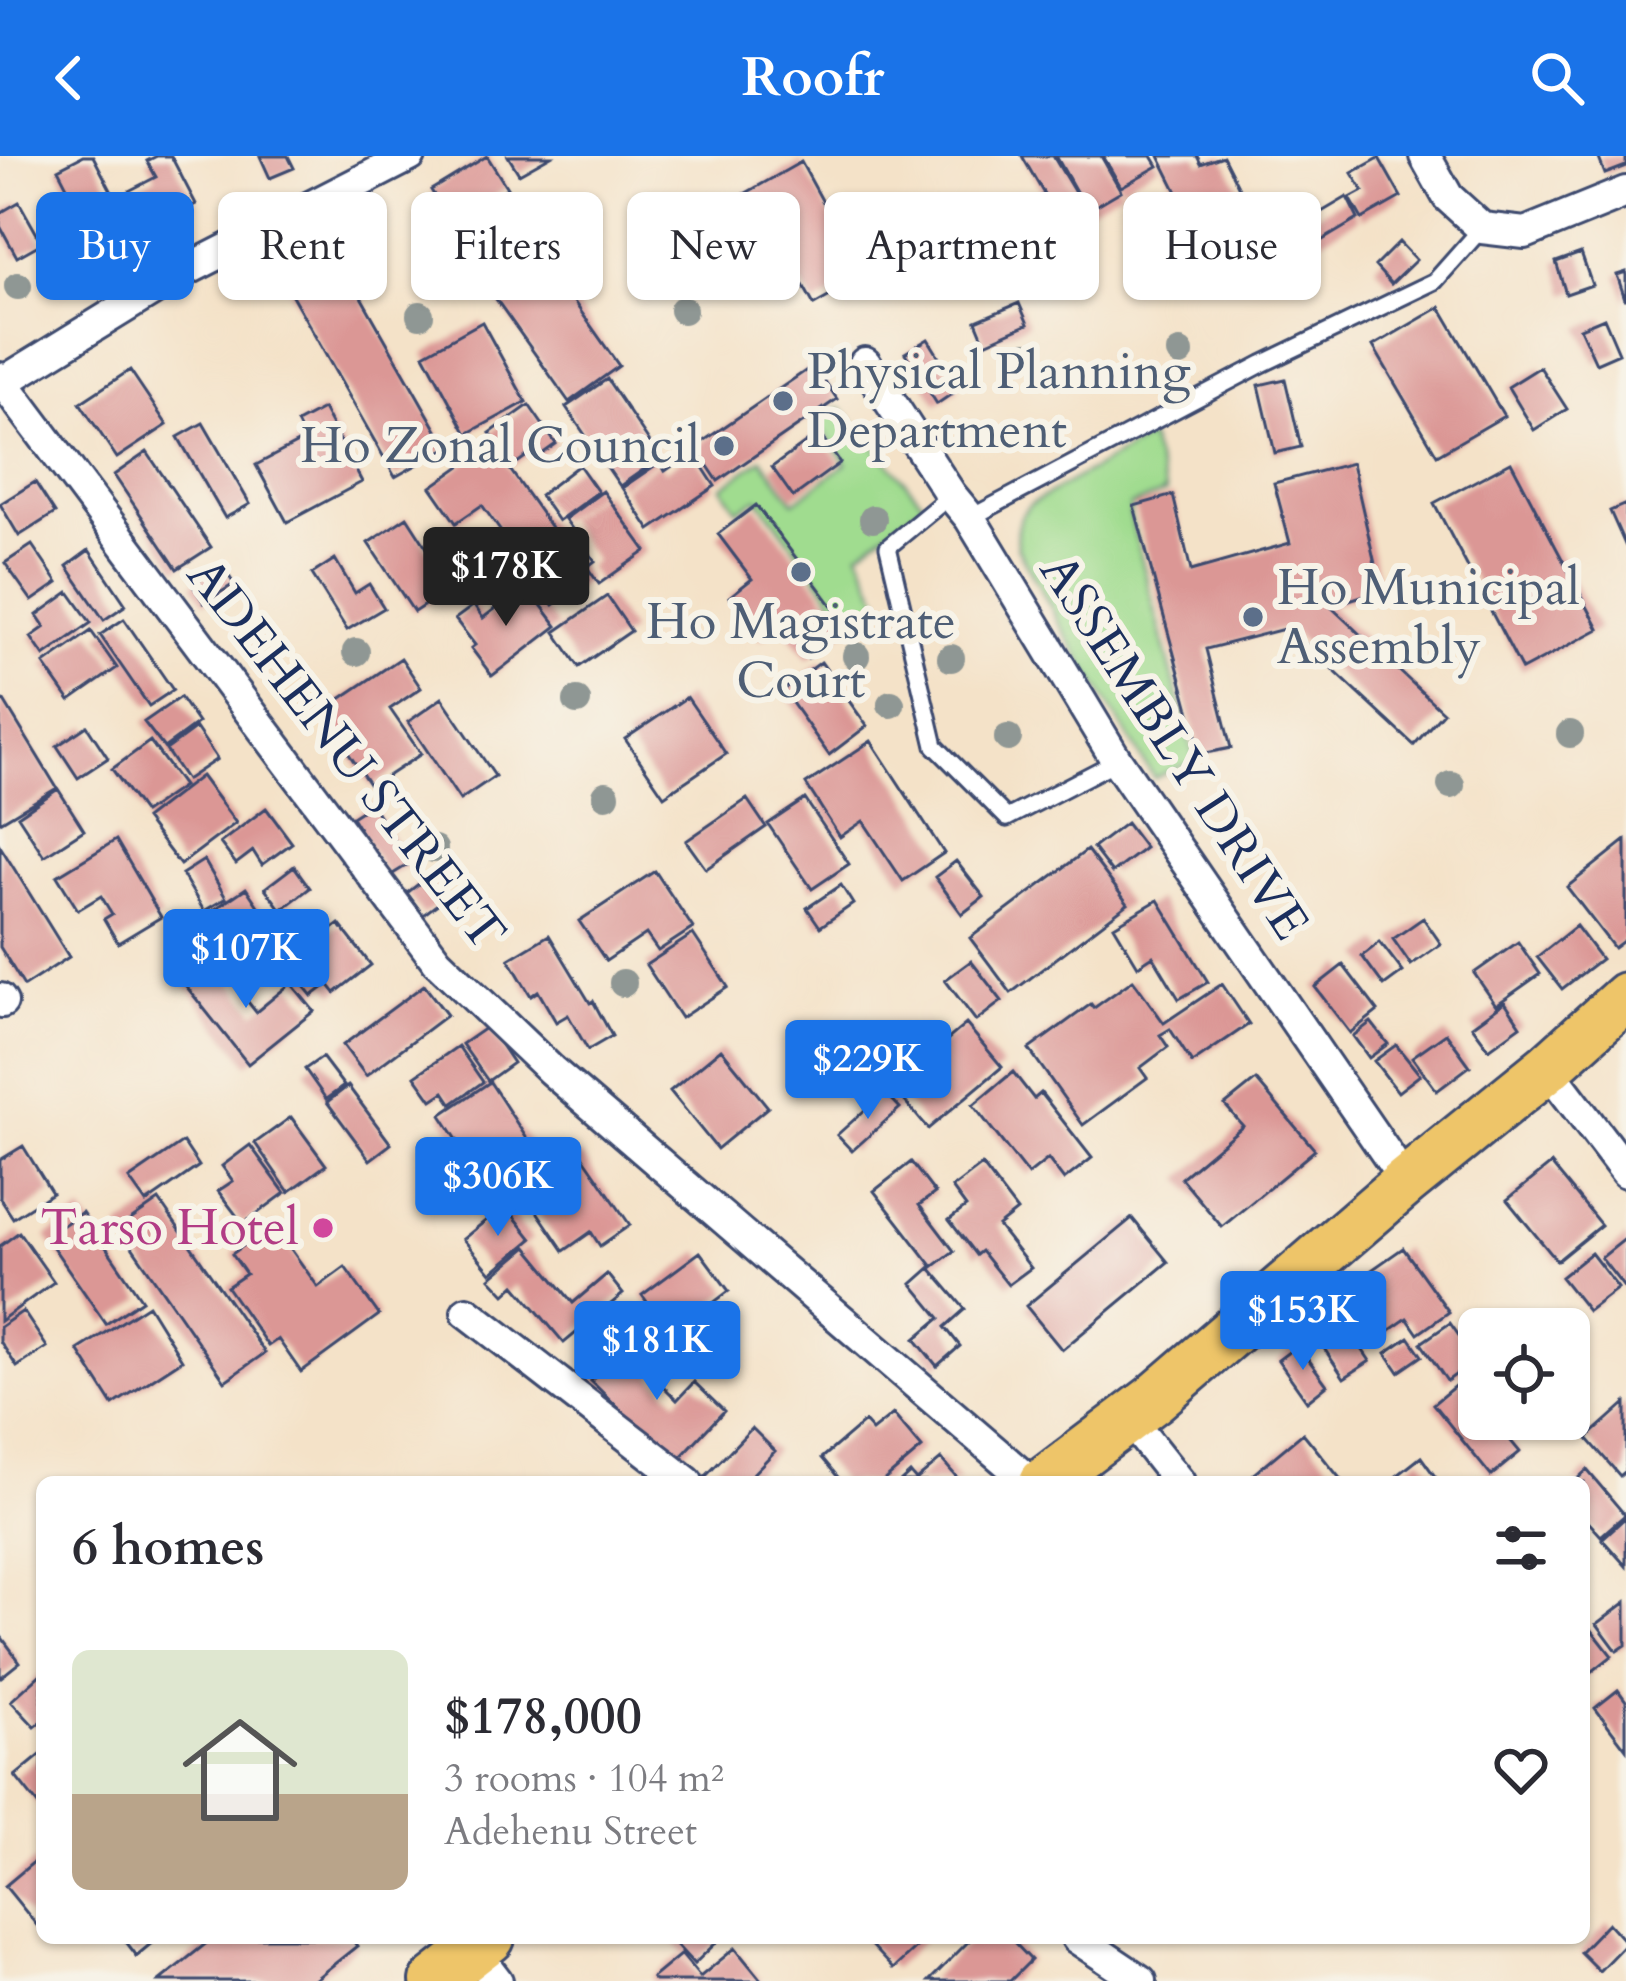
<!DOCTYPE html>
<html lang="en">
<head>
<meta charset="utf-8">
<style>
	body { margin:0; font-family:Cardo,serif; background:#f2f2f3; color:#2b2b33; height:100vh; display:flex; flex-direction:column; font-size:45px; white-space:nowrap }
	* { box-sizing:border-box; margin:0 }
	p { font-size:39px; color:#7c7c81 }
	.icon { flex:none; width:66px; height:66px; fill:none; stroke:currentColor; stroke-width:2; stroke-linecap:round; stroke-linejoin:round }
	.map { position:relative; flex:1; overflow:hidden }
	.drawer { position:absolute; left:36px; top:1320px; width:1554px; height:468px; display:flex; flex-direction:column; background:#fff; border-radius:18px; box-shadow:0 3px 9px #0004 }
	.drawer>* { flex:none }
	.hud { position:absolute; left:36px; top:36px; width:1554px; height:108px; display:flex; gap:24px }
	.buttons { position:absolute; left:1458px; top:1152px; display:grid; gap:24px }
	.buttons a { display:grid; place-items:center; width:132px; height:132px; border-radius:18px; background:#fff; box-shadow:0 3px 9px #0004; font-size:60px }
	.price { position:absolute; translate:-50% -102px; padding:0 27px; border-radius:12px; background:#1a73e8; color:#fff; font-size:39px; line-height:78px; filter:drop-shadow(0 3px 6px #0008) }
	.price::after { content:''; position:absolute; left:50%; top:72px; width:36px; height:27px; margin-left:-18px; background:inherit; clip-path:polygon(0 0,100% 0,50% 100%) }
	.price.on { background:#222; color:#fff }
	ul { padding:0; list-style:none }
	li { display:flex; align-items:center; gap:36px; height:300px; padding:0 36px }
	li span { display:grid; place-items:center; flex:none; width:336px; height:240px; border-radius:18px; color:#555 }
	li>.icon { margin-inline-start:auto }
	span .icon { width:144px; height:144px; fill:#fffc; stroke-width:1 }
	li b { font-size:51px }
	h2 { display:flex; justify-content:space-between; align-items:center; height:144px; padding:0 36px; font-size:51px }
	.tag { padding:0 42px; border-radius:18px; background:#fff; box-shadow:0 3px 9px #0004; font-size:42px; line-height:108px }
	.tag.on { background:#1a73e8; color:#fff }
	header { display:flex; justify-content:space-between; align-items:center; height:156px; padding:0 36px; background:#1a73e8; color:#fff; font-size:54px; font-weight:800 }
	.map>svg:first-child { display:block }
	.green { fill:#a0dc8f; stroke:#5e8676; stroke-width:3 }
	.building { fill:#db9795 }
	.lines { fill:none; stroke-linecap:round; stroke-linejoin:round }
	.lane-casing { stroke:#3c4a6e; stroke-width:21 }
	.street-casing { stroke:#3c4a6e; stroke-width:36 }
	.primary-casing { stroke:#3c4a6e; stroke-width:54 }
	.lane { stroke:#fff; stroke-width:15 }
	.street { stroke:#fff; stroke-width:30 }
	.primary { stroke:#eec569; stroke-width:48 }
	.tree { fill:#8f9794 }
	.service-dot { fill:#5c6f8a; stroke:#f7f3e8; stroke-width:4.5 }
	.hotel-dot { fill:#d1479c; stroke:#f7f3e8; stroke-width:4.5 }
	.labels { text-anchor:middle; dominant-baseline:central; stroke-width:12; stroke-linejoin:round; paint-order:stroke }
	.service-label { font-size:51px; fill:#4e5e75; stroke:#f7f3e8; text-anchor:start }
	.street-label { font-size:51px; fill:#1b2f5e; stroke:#f7f3e8 }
	.hotel-label { font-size:51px; fill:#b23c85; stroke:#f7f3e8; text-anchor:end }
</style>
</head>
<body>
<header><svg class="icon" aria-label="back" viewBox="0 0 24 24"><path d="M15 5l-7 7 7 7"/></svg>Roofr<svg class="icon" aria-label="search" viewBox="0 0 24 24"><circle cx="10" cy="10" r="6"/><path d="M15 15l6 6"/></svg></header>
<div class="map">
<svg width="1626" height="1825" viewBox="0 0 1626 1825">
	<rect width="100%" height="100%" fill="#f7f3e8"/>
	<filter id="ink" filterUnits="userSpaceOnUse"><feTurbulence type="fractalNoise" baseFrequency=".00833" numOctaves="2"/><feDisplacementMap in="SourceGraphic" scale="24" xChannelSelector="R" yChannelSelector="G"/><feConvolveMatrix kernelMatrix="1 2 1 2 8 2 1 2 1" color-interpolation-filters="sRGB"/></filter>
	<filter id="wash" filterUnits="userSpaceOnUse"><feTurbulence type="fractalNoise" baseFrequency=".004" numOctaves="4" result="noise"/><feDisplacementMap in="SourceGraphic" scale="48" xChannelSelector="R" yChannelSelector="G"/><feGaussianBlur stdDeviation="2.7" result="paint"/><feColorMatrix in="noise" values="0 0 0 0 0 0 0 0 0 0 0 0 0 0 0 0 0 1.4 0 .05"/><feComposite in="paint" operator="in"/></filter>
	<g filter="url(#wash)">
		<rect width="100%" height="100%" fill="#f4e2c8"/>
		<path class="green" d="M837,252L843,254L924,347L859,396L879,443L857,476L758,342L738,354L722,331L762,303L794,346L846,308L816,265Z
			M1149,282L1166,336L1130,350V360L1195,605L1154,622L1066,479L1017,391C1015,373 1018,360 1031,348Z"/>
		<g id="blocks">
			<path class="building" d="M83,0H93L115,42L156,21L147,5L157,0H171L196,48L102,98L58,13Z
				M260,0H288L294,12L270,22Z
				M487,0L507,32L450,66L431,34Z
				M508,0H551L519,18Z
				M1022,0H1053L1086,55L1048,78L1030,46L1044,38Z
				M1056,0H1101L1121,35L1087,55Z
				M1103,0H1152L1158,10L1121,31Z
				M1159,0H1197L1201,8L1223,0L1242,38L1221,48L1249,105L1219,120Z
				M1598,0H1626V10L1605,18Z
				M1379,2L1401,41L1362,63L1350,42L1363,35L1352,17Z
				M801,6L864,121L814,149L803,129L791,135L739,41Z
				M1347,41L1358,63L1321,85L1308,64Z
				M19,46L42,87L17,101L0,70V57Z
				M530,83L619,210L569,246L479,119Z
				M1399,86L1416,104L1391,128L1375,110Z
				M1581,97L1592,129L1566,138L1556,106Z
				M340,104L447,292L395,321L289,134Z
				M1626,116V143H1625L1617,119Z
				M1019,147L1028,168L985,187L976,165Z
				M1440,151L1504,260L1437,299L1373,190Z
				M1604,162L1619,197L1596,207L1580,172Z
				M482,166L526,246L467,278L424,198Z
				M928,183L959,233L937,248L905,197Z
				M814,209L837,243L718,325L695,291Z
				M1540,211L1567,253L1534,274L1508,231Z
				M130,214L167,269L117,302L80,247Z
				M607,223L660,302L620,330L566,251Z
				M1285,223L1301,291L1275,297L1259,229Z
				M529,249L556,288L535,303L531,297L513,310L490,277Z
				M323,253L362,326L287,366L256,309L305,283L297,267Z
				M203,267L250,348L225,362L178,281Z
				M819,277L840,307L793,341L772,311Z
				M492,288L588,424L553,449L482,349L456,367L431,331Z
				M147,296L211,391L177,413L114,319Z
				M693,296L715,330L650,374L622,332L660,306L665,315Z
				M1511,306L1599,473L1522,514L1434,347Z
				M1352,307L1381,434L1330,450L1443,556L1414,589L1288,472L1206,493L1231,592L1201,598L1134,350L1173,339L1191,415L1290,387L1274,327Z
				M579,309L598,336L558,365L540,339Z
				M35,326L55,357L19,380L0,348Z
				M603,335L646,395L599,428L587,411L595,405L565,363Z
				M1626,348V391L1610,355Z
				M756,349L849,472L808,503L782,469L761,484L729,441L752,423L718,378Z
				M407,361L452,431L414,456L368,387Z
				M32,389L58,427L32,445L5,407Z
				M89,394L126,449L104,464L67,410Z
				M335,403L355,437L369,428L384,452L347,474L312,418Z
				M222,409L234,428L204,447L192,428Z
				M526,429L557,470L492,520L471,492L475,489L455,463L474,449L483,462Z
				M69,436L91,467L44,500L31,481L45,471L37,459Z
				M607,440L631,475L579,511L555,476Z
				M124,463L173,534L149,550L100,479Z
				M91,475L117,512L70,545L44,508Z
				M401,502L421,532L390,553L421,598L371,631L321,556Z
				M821,506L867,570L829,599L783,534Z
				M180,541L198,567L164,592L144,566Z
				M687,541L726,598L664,640L625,583Z
				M442,542L495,620L460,644L408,566Z
				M4,545L57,632L0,666V547Z
				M87,570L108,602L78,622L57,590Z
				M196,572L217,603L186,624L166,594Z
				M150,585L183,630L144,657L112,613Z
				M871,585L944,697L903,725L863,665L840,681L806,628Z
				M201,620L236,667L180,709L145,663Z
				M58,633L84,674L44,700L18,660Z
				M747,643L766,671L706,713L686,685Z
				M805,643L849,708L812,733L768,668Z
				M372,648L409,708L388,721L352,661Z
				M266,652L292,687L262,709L253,695L236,708L220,687Z
				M1126,667L1145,692L1112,717L1093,692Z
				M116,684L161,761L118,787L104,763L112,758L101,740L78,754L57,720Z
				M1626,684V783L1614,792L1567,731Z
				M0,690L69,801L24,830L0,791Z
				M1087,694L1128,748L1011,837L970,782Z
				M204,704L226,742L204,755L182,718Z
				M956,705L984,741L962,758L935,721Z
				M294,710L310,732L281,754L265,732Z
				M655,715L693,772L658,795L646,778L606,805L579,765Z
				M426,722L443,744L423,759L407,737Z
				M841,729L853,748L820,771L807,752Z
				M246,732L260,753L206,790L203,785L179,801L168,785Z
				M1158,744L1208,826L1179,843L1153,800L1138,810L1114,770Z
				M1423,762L1441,788L1411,809L1393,783Z
				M339,768L371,809L335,837L328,828L312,840L295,819L311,807L303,796Z
				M1576,770L1601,803L1562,833L1537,801Z
				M693,778L728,831L681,862L646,809Z
				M549,779L590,847L593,845L612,880L588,894L568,859L556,866L538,835L531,840L509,803Z
				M1380,786L1403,816L1384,830L1362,800Z
				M1518,786L1540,818L1496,849L1474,817Z
				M212,801L256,856L291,827L314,855L248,908L182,825Z
				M971,805L1002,845L976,865L945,824Z
				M1343,809L1378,855L1350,877L1315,831Z
				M1133,824L1164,867L1222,828L1249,868L1192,907L1170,873L1160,879L1168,891L1140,912L1147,922L1083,969L1029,893L1091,848L1094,852Z
				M424,829L447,859L366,920L343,889Z
				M1505,846L1521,870L1489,893L1472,870Z
				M1371,866L1388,888L1369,902L1353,880Z
				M966,868L1002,911L928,973L892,930Z
				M488,870L513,907L488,925L462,888Z
				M1446,877L1470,910L1437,935L1412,901Z
				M1396,889L1420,919L1398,936L1374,905Z
				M458,890L483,926L452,948L444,936L432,944L415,920Z
				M721,893L768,951L717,993L670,935Z
				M322,901L344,930L326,943L305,913Z
				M1013,916L1034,943L1041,937L1092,1002L1064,1024L1048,1003L1028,1019L973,949Z
				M1256,924L1315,994L1222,1071L1181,1022L1243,970L1225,949Z
				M490,926L535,995L494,1022L473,991L465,996L441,959Z
				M348,930L391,988L370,1004L327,946Z
				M885,936L900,952L852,995L837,979Z
				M291,961L326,1009L289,1036L255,987Z
				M183,986L199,1010L146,1047L129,1023Z
				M250,989L285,1037L243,1068L218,1035L233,1025L222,1010Z
				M23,990L52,1037L13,1062L0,1042V1004Z
				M582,999L630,1069L600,1090L591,1076L564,1095L525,1038Z
				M911,1006L935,1037L919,1049L954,1095L933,1111L874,1035Z
				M1551,1008L1601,1069L1557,1105L1507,1044Z
				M982,1009L1017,1055L998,1070L1031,1112L1008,1129L981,1095L976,1099L949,1064L966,1051L952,1032Z
				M159,1044L265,1197L225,1225L119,1072Z
				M505,1049L532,1083L491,1117L463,1083Z
				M82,1056L142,1144L106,1168L46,1081Z
				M1132,1062L1168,1106L1062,1194L1026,1150Z
				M273,1068L318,1131L345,1111L379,1159L301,1216L278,1183L268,1190L227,1131L246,1118L232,1098Z
				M19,1076L54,1126L0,1165V1090Z
				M1626,1082V1134L1601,1102Z
				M527,1091L573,1147L607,1118L623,1138L564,1187L515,1129L505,1138L490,1122Z
				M1403,1092L1449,1156L1418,1178L1407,1162L1369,1189L1352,1164L1370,1151L1353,1127Z
				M700,1096L729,1135L671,1179L642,1139Z
				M1591,1097L1618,1132L1588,1155L1561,1121Z
				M930,1112L965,1153L945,1171L960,1190L937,1210L915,1183L940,1162L912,1128Z
				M148,1149L182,1204L113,1249L78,1194Z
				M23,1155L47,1191L17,1211L0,1185V1171Z
				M1337,1156L1370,1205L1344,1222L1311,1173Z
				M1450,1167L1476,1204L1447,1225L1421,1187Z
				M1409,1181L1422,1200L1399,1216L1386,1197Z
				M641,1188L662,1208L652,1219L677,1244L694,1226L724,1255L675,1307L591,1225L620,1195L628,1202Z
				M1298,1189L1327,1229L1307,1245L1278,1204Z
				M1479,1210V1263H1511L1500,1272L1520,1296L1491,1320L1433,1248Z
				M1626,1247V1315L1620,1320L1587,1282Z
				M893,1258L922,1292L882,1326H842L822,1302L864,1266L872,1275Z
				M752,1272L775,1295L745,1326H710L705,1321Z
				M1303,1277L1343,1326H1244Z
				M1421,1301L1439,1326H1389Z
				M941,1303L961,1326H900L910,1317L916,1324Z
				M1587,1314L1625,1359L1601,1380L1584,1361V1326H1574Z
				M1626,1361V1410L1602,1383Z
				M1626,1446V1489L1617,1495L1597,1468Z
				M1591,1473L1612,1500L1584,1522V1479Z
				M0,1479L20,1506L0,1522Z
				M42,1517V1565L35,1571L11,1545Z
				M1618,1534L1626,1545V1593L1595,1552Z
				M42,1598V1654L15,1620Z
				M36,1704L42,1711V1770L39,1772L5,1730Z
				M1608,1767L1626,1787L1599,1815L1580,1796Z
				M122,1782H158L136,1800Z
				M213,1782H351L357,1790L313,1825H159Z
				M670,1782H721L694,1808Z
				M864,1782H926L893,1813Z
				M972,1782H1010L1031,1804L1010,1825H929Z
				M735,1792L762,1825H655L652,1822L681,1798L700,1821Z"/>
		</g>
	</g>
	<g filter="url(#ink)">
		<use href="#blocks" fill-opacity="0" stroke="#3c4a6e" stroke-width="3"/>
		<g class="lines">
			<g class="lane-casing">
				<path id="lane" d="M951,339L888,391L935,590L1007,662L1117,605
					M970,362L1262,208L1435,125L1482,72"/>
			</g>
			<g class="street-casing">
				<path id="street" d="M1425,0L1448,41L1482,72L1525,77L1626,36
					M865,207L951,339L970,362L1117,605L1406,1026
					M0,222L437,805L551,914L1030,1326
					M0,228L179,118L410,0
					M0,843L2,846
					M1547,912L1626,1016
					M467,1156L687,1326
					M1129,1263L1179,1326
					M1077,1782L1141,1825
					M474,1795L497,1825"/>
			</g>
			<g class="primary-casing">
				<path id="primary" d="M1044,1326L1154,1243L1406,1026L1547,912L1626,841
					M435,1825L490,1782"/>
			</g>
			<use href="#lane" class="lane"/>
			<use href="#street" class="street"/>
			<use href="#primary" class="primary"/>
		</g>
		<g class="tree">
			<circle cx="861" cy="60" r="14"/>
			<circle cx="930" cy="98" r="14"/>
			<circle cx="18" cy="130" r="14"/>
			<circle cx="683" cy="154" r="14"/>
			<circle cx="420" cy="159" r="14"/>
			<circle cx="1180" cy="197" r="14"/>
			<circle cx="1026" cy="199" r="14"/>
			<circle cx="873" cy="363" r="14"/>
			<circle cx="356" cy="496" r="14"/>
			<circle cx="856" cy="500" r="14"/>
			<circle cx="951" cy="502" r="14"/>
			<circle cx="577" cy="545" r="14"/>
			<circle cx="891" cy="548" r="14"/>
			<circle cx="1570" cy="578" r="14"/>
			<circle cx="1008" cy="582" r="14"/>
			<circle cx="1451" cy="629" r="14"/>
			<circle cx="606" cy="639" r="14"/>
			<circle cx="434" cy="693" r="14"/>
			<circle cx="623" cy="827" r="14"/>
		</g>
	</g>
	<g class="service-dot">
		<circle cx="783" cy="245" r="12"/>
		<circle cx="724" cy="290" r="12"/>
		<circle cx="801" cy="416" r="12"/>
		<circle cx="1253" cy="461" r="12"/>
	</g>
	<circle class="hotel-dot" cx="323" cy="1072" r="12"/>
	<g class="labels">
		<g class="service-label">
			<text x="807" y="216">Physical Planning<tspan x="807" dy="59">Department</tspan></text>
			<text x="700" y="290" text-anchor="end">Ho Zonal Council</text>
			<text x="1277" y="432">Ho Municipal<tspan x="1277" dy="59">Assembly</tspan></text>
			<text x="801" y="466" text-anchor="middle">Ho Magistrate<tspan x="801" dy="59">Court</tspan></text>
		</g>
		<g class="street-label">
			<text transform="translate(1174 591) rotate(57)">ASSEMBLY DRIVE</text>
			<text transform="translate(346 598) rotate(52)">ADEHENU STREET</text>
		</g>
		<g class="hotel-label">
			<text x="299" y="1072">Tarso Hotel</text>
		</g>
	</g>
</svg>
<div class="buttons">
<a><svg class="icon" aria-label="locate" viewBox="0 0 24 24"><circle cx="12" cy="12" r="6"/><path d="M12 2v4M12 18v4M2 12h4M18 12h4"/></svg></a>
</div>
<b class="price on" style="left:506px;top:473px">$178K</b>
<b class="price" style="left:246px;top:855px">$107K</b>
<b class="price" style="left:868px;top:966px">$229K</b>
<b class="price" style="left:498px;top:1083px">$306K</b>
<b class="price" style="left:1303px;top:1217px">$153K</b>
<b class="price" style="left:657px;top:1247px">$181K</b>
<div class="hud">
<a class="tag on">Buy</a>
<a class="tag">Rent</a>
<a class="tag">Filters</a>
<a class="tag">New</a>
<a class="tag">Apartment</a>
<a class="tag">House</a>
</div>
<section class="drawer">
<h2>6 homes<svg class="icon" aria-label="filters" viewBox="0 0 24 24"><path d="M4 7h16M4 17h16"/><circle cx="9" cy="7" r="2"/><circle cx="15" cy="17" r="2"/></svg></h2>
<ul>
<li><span style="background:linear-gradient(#dfe7d0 60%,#b9a48a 0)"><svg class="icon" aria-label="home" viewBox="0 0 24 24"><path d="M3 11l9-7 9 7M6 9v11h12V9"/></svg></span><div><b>$178,000</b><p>3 rooms · 104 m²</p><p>Adehenu Street</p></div><svg class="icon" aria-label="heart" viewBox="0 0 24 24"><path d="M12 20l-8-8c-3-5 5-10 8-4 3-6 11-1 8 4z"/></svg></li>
</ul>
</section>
</div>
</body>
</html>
